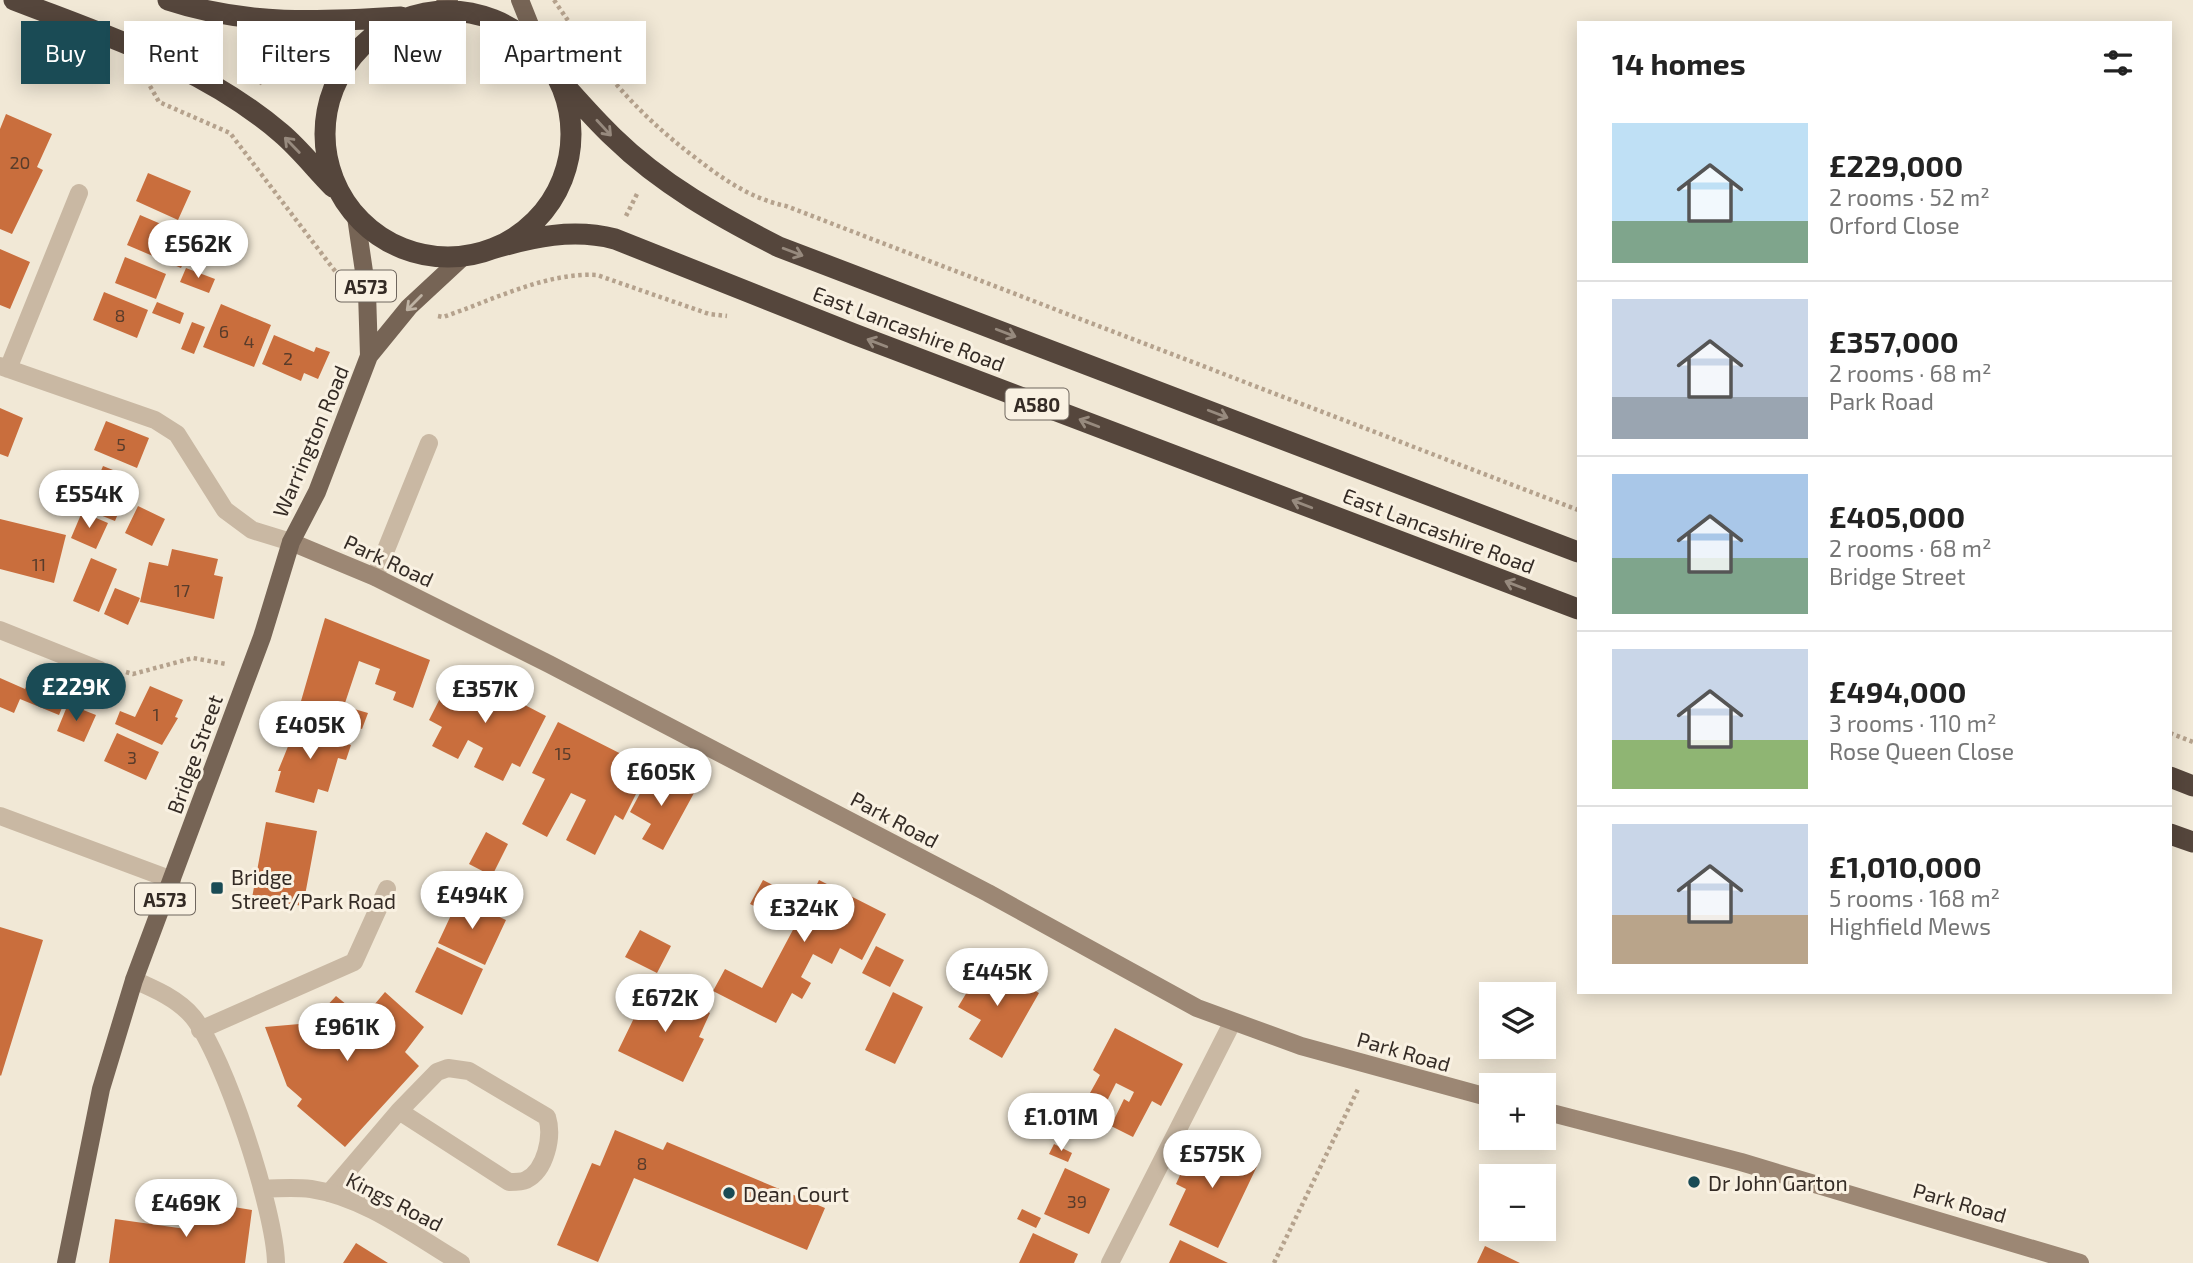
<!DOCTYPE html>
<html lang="en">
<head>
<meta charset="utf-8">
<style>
	body { margin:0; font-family:"Exo 2",sans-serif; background:#f2f2f2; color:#222; height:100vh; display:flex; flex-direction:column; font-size:26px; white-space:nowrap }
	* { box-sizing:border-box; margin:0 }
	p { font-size:23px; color:#767676 }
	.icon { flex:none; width:38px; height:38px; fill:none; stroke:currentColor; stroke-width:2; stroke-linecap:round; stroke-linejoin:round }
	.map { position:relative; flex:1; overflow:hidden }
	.panel { position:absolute; left:1577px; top:21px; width:595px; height:973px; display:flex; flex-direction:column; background:#fff; border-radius:0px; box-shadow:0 4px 18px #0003 }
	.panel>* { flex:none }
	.top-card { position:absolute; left:21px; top:21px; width:665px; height:63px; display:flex; gap:14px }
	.buttons { position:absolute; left:1479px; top:982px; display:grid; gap:14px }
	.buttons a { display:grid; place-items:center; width:77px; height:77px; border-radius:0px; background:#fff; box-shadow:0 4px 18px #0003; font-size:35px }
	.price { position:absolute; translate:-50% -60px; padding:0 16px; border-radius:24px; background:#fff; color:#222; font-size:23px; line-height:46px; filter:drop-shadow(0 2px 4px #0008) }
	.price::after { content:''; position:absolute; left:50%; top:42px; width:21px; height:16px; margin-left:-10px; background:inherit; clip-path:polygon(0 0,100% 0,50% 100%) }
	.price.on { background:#1a4b55; color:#fff }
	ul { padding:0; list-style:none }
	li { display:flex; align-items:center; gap:21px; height:175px; padding:0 35px }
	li+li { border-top:2px solid #e0e0e0 }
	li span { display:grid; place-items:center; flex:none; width:196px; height:140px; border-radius:0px; color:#555 }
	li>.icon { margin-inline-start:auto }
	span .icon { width:84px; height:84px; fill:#fffc; stroke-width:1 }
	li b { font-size:30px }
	h2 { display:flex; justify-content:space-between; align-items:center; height:84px; padding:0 35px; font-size:30px }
	.chip { padding:0 24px; border-radius:0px; background:#fff; box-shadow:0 4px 18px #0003; font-size:24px; line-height:63px }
	.chip.on { background:#1a4b55; color:#fff }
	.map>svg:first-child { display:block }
	.building { fill:#c96e3d }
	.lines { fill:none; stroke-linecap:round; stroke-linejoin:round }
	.path { stroke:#b5a28d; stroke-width:4.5; stroke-dasharray:3.5 3.5; stroke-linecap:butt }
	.lane { stroke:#c9b8a3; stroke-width:18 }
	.street { stroke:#c9b8a3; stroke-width:18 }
	.secondary { stroke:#9c8774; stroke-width:18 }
	.primary { stroke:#766455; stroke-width:18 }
	.highway { stroke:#55463c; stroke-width:21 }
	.oneway { stroke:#978a7e }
	.oneway2 { stroke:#beb2a3 }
	.poi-dot { fill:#1a4b55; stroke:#f9f1e2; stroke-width:2.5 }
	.labels { text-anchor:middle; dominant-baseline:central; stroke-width:6; stroke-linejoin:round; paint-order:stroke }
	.number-label { font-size:18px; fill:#593c2b }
	.shield { fill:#f9f1e2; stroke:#6f665e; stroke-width:2 }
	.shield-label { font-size:19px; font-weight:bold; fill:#342b25 }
	.street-label { font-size:21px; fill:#342b25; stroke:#f9f1e2 }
	.poi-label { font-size:21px; fill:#342b25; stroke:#f9f1e2; text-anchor:start }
</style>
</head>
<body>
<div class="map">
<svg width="2193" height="1263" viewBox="0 0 2193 1263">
	<rect width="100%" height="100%" fill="#f1e8d6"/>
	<path class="building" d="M6,114L52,134L37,167L43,170L12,234L0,229V129Z
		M148,173L191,191L178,220L136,201Z
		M140,215L182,233L177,245L189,250L181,268L127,245Z
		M191,223L217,233L211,247L186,236Z
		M0,249L30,262L10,309L0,305Z
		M125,257L166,274L156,299L115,283Z
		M186,268L215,279L209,293L180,282Z
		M104,292L148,310L137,338L93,320Z
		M157,302L184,313L180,324L152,313Z
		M221,304L271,325L254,367L203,347Z
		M192,322L205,327L194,354L181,349Z
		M274,335L314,352L316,347L330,352L318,379L304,373L301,381L262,364Z
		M0,408L23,418L8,457L0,454Z
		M106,421L149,438L137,468L94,450Z
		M103,466L133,478L115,521L85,509Z
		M138,506L165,519L152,546L125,533Z
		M82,512L108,523L96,549L71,538Z
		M0,519L66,535L54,583L0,569Z
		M172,549L218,559L214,575L223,577L214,619L140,602L149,562L168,566Z
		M91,558L117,569L99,612L73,601Z
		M115,588L140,598L128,625L104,614Z
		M325,618L430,660L413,708L393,700L396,692L375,684L380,669L359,661L344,706L368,713L362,729L299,708Z
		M455,669L546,716L520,767L512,763L503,781L474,767L483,748L468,740L458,759L432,746L442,727L429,720Z
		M32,670L71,686L59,715L20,699L14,713L0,707V678L25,689Z
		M150,686L183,700L175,717L178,718L162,745L115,724L120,711L135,717Z
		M68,704L96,715L84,742L57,731Z
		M297,718L336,729L333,740L351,745L346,760L338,758L328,792L318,789L314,803L275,792L281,771H278L289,744L284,743L286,736L291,738Z
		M558,722L649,768L623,820L615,815L595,855L566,840L586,800L571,793L547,837L522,824L545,779L532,773Z
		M117,733L159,752L146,780L104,761Z
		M652,771L694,793L663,850L642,839L651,824L630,812Z
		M266,822L317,831L303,906L252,898Z
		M486,832L508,844L492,876L469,864Z
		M763,880L808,903L819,880L886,914L862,960L840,948L832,964L813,954L801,977L811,983L802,999L792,993L776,1023L713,991L725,969L762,988L795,926L750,904Z
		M459,898L506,920L485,965L438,943Z
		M0,927L43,940L1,1076L0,1075Z
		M640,930L671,946L657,973L625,957Z
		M876,946L904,960L890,987L862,973Z
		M437,947L483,969L462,1015L415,992Z
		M985,962L1039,993L1002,1058L969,1039L981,1020L958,1007Z
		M650,985L710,1013L699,1037L704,1039L683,1082L618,1051Z
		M385,992L424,1027L405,1052L419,1066L345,1147L297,1106L302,1099L287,1086L265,1027L311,1023L336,996L363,1018Z
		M893,992L923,1007L895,1064L865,1050Z
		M1115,1028L1183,1064L1161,1106L1152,1101L1133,1137L1111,1126L1124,1099L1129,1102L1134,1092L1116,1083L1107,1101L1090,1093L1100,1075L1093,1070Z
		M615,1130L663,1150L667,1142L825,1208L807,1250L634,1178L598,1262L557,1245L592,1163L600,1166Z
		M1199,1133L1259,1162L1218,1248L1169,1225L1186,1189L1176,1184Z
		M1054,1144L1072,1153L1068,1162L1049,1154Z
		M1065,1168L1110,1189L1089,1234L1044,1214Z
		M197,1201L252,1210L245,1263H109L115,1219L186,1229L194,1224Z
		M1022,1209L1041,1218L1036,1228L1017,1219Z
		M1033,1233L1078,1254L1074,1263H1019Z
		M1180,1240L1228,1263H1169Z
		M356,1243L388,1263H343Z
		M1485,1246L1520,1263H1477Z"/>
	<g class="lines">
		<path class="path" d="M554,0C599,67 632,110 697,159C724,180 752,199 786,206L1578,510
			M259,84L269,68L272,47
			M150,86L159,102L230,133L338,275
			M626,216L638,192
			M438,316L443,317C491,301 546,272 597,275L709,314L727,316
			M126,672L133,674L193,658L226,664
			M2170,733L2193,742
			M1274,1263L1359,1087"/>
		<path class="lane" d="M375,577L429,443
			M0,816L172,880
			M329,1193L399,1111L437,1072L448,1068L469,1071L547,1117C553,1136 546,1170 526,1180C522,1182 515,1182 509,1182L399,1111"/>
		<path class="street" d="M0,366L155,420L177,434L225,510L252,530L291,542
			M8,369L79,193
			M0,630L100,670
			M134,980C155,989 178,999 193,1017C225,1057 275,1211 276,1263
			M200,1030L354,962L387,889
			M262,1189C278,1188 295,1187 311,1189C365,1197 415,1236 461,1263
			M1110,1263L1232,1023"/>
		<path class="secondary" d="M291,542L375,577L549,664L988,893L1197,1008L1301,1046L1491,1098
			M1544,1111L1741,1162L2080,1263"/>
		<path class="primary" d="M520,0L542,55
			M439,11L449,0
			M356,217L367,292L369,356
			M66,1263L101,1089L134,980L262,637L291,542L317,492L369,356L409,307L464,256"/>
		<path class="highway" d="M14,0C107,36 204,67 281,133C300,149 316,170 333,187
			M168,0C246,26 321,22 401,17
			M325 134a123 123 0 1 1 246 0a123 123 0 1 1-246 0Z
			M558,78C576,98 594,119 613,137C661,184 720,217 779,247L1578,552
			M492,249C533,237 573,228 615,239L854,334L1578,609
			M2170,777L2193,786
			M2170,834L2193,842"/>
	</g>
	<defs><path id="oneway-shaft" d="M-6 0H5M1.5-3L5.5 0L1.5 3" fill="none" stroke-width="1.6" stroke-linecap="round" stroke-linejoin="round" transform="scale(1.75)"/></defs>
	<g class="oneway">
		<use href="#oneway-shaft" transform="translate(604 128) rotate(47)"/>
		<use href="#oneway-shaft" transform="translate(292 145) rotate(-134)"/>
		<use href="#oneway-shaft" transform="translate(793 252) rotate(21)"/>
		<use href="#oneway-shaft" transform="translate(1006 333) rotate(21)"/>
		<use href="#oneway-shaft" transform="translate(877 343) rotate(-159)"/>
		<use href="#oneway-shaft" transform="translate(1218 414) rotate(21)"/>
		<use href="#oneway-shaft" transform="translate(1089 423) rotate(-159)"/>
		<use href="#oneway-shaft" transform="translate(1302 504) rotate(-159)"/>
		<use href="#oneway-shaft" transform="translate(1515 585) rotate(-159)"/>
	</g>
	<use class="oneway2" href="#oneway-shaft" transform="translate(414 303) rotate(135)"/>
	<g class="poi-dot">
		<rect x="210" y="881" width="14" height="14" rx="3.5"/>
		<circle cx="1694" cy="1182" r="7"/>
		<circle cx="729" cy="1193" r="7"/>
	</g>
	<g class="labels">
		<g class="number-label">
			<text x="20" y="162">20</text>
			<text x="120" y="315">8</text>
			<text x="224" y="331">6</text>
			<text x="249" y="341">4</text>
			<text x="288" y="358">2</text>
			<text x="121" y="444">5</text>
			<text x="39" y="564">11</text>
			<text x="182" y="590">17</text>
			<text x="156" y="714">1</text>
			<text x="563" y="753">15</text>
			<text x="132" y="757">3</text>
			<text x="642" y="1163">8</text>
			<text x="1077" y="1201">39</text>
		</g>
		<g class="shield">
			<rect x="336" y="270.5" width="60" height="31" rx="5"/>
			<rect x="1005.5" y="388.5" width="63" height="31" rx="5"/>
			<rect x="135" y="883.5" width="60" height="31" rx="5"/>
		</g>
		<g class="shield-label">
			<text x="366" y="286">A573</text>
			<text x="1037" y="404">A580</text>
			<text x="165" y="899">A573</text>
		</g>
		<g class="street-label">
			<text transform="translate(909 328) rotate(21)">East Lancashire Road</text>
			<text transform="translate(310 441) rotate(-67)">Warrington Road</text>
			<text transform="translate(1439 530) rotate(21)">East Lancashire Road</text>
			<text transform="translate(389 560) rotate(25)">Park Road</text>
			<text transform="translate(194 754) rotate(-70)">Bridge Street</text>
			<text transform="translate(895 819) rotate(28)">Park Road</text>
			<text transform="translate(1404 1051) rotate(16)">Park Road</text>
			<text transform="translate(395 1201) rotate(27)">Kings Road</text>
			<text transform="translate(1960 1202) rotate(16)">Park Road</text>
		</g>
		<g class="poi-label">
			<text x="231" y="876">Bridge<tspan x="231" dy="24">Street/Park Road</tspan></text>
			<text x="1708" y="1182">Dr John Garton</text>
			<text x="743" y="1193">Dean Court</text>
		</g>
	</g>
</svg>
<div class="buttons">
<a><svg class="icon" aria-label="layers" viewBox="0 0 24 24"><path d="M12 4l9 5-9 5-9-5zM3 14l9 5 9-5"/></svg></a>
<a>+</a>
<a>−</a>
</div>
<b class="price" style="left:198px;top:280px">£562K</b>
<b class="price" style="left:89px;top:530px">£554K</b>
<b class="price on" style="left:76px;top:723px">£229K</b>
<b class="price" style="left:485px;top:725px">£357K</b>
<b class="price" style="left:310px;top:761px">£405K</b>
<b class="price" style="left:661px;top:808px">£605K</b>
<b class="price" style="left:472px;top:931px">£494K</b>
<b class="price" style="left:804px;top:944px">£324K</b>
<b class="price" style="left:997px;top:1008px">£445K</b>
<b class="price" style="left:665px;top:1034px">£672K</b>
<b class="price" style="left:347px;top:1063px">£961K</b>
<b class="price" style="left:1061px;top:1153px">£1.01M</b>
<b class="price" style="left:1212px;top:1190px">£575K</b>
<b class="price" style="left:186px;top:1239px">£469K</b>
<div class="top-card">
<a class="chip on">Buy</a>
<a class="chip">Rent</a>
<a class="chip">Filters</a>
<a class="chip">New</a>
<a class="chip">Apartment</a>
</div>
<section class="panel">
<h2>14 homes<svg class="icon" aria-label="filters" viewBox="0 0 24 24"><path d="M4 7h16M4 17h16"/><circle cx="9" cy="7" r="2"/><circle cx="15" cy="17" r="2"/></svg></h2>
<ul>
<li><span style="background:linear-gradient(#bfe0f5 70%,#7fa58c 0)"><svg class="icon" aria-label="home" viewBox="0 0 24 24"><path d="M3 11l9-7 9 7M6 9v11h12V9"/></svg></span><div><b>£229,000</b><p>2 rooms · 52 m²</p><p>Orford Close</p></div></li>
<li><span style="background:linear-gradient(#c9d6e8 70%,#9aa5b1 0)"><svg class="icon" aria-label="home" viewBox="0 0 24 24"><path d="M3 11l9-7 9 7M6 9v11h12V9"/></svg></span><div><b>£357,000</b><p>2 rooms · 68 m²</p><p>Park Road</p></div></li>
<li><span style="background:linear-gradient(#a9c7e8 60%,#7fa58c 0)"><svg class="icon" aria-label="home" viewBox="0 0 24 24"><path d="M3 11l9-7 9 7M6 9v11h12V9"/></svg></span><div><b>£405,000</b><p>2 rooms · 68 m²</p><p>Bridge Street</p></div></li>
<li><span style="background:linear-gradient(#c9d6e8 65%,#8fb573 0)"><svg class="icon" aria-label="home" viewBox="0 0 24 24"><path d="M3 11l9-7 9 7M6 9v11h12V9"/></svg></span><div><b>£494,000</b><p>3 rooms · 110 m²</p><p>Rose Queen Close</p></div></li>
<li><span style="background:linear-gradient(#c9d6e8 65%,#b9a48a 0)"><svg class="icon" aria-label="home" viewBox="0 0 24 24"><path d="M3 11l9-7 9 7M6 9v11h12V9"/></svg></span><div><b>£1,010,000</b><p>5 rooms · 168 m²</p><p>Highfield Mews</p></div></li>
</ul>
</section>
</div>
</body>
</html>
